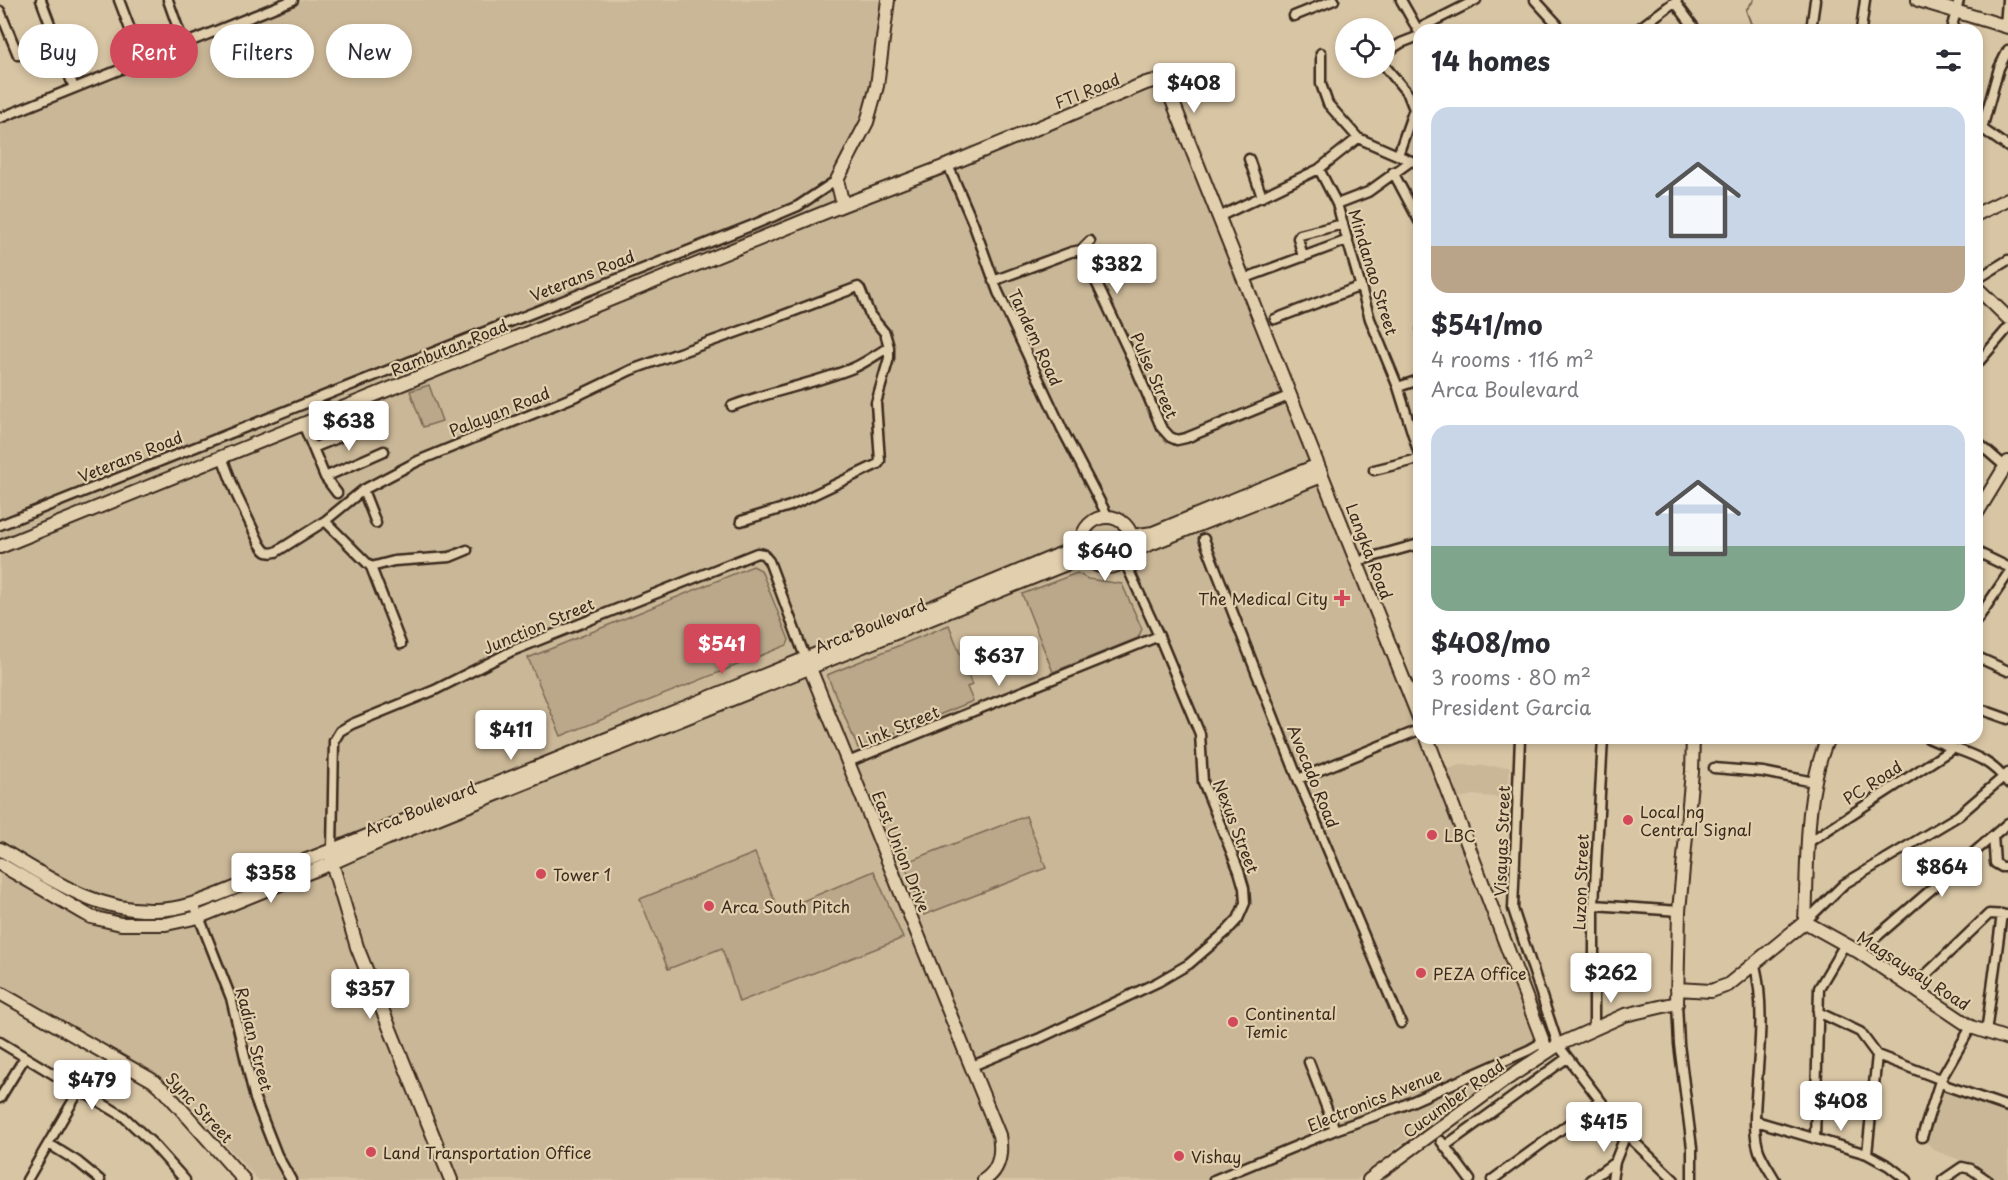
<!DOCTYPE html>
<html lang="en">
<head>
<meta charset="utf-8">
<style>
	body { margin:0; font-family:"Playpen Sans",sans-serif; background:#f2f2f3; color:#2b2b33; height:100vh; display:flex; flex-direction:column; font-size:22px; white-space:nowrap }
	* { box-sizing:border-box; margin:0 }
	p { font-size:20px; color:#7c7c81 }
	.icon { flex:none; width:33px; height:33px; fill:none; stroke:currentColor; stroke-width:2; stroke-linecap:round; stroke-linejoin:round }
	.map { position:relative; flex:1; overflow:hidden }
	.side { position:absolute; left:1413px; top:24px; width:570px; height:720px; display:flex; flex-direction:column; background:#fff; border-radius:18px; box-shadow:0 3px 9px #0003 }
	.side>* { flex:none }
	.banner { position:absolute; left:18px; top:24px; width:570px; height:54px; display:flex; gap:12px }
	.tools { position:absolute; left:1335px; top:18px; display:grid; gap:12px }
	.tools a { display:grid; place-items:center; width:60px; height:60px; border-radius:50%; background:#fff; box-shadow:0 3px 9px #0003; font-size:30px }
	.price { position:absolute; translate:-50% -51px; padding:0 14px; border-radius:6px; background:#fff; color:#222; font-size:20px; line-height:39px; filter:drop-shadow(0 2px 3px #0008) }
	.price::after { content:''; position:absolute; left:50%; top:36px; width:18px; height:14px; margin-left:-9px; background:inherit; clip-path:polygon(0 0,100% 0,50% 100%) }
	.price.active { background:#d1495b; color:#fff }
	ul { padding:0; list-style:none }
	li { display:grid; align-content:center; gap:12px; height:318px; padding:0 18px }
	li span { display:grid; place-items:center; height:186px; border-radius:18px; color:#555 }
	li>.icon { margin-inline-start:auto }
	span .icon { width:108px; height:108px; fill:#fffc; stroke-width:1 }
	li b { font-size:26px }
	h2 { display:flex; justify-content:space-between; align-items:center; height:72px; padding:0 18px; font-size:26px }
	.chip { padding:0 21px; border-radius:27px; background:#fff; box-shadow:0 3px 9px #0003; font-size:21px; line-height:54px }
	.chip.active { background:#d1495b; color:#fff }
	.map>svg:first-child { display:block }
	.built { fill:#cab797 }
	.green { fill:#bba88b; stroke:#7b6954; stroke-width:1.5 }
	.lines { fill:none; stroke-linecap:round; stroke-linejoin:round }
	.stream { stroke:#715f4c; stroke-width:2 }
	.street-casing { stroke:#3b2a1e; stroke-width:13 }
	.secondary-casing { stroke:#3b2a1e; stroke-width:16 }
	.street { stroke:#e2cfad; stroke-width:8 }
	.secondary { stroke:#e2cfad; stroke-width:12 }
	.poi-dot { fill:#d1495b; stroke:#e2cfad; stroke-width:2 }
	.labels { text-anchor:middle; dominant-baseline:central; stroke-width:4.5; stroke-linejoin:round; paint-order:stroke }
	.street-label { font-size:16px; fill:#3b2a1e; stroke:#e2cfad }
	.poi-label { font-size:16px; fill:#3b2a1e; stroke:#e2cfad; text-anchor:start }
</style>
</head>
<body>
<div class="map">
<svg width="2008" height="1180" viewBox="0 0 2008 1180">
	<rect width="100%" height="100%" fill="#d8c5a4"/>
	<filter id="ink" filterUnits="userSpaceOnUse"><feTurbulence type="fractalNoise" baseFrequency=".0167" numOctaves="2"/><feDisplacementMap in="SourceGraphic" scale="12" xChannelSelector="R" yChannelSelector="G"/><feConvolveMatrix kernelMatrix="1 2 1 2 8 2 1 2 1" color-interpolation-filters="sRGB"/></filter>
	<g filter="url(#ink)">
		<path class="built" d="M304,0H882L870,85L856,126L837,164L847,195L1084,106L1170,68L1419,711V738H1429L1548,1044L1535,1055L1416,1133L1356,1180H258L167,1081L0,983V124Z
			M1459,765L1510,767L1507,798L1472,795L1458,799L1446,770Z
			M1941,1090L2008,1112V1179H1993L1965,1162L1934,1150L1924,1140Z"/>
		<path class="green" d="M429,385L442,421L423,427L410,391Z
			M753,566L761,570L789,640L787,645L561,736L528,658Z
			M1077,573L1088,579L1122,584L1142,629L1138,638L1053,672L1022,594Z
			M949,625L972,685L967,687L973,701L858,748L827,675Z
			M1026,816L1046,868L924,915L904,863Z
			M755,853L779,911L874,871L903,938L739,1002L722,948L668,969L640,899Z"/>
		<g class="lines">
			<path class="stream" d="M1752,30L1753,29L1746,10L1754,0
				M1419,322L1416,329L1419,339"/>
			<g class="street-casing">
				<path id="street" d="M41,0L74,88
					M119,0L142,61
					M168,0L184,45
					M1401,0L1419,32
					M1535,0L1557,24L1559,30
					M1675,2L1696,30
					M0,11L18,55
					M1294,16L1334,0
					M2005,26L2007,0
					M1418,29L1476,0
					M1637,30L1677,0
					M1811,30L1815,0
					M1861,30L1865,0
					M1951,30L1959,0
					M1321,53V84L1328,104L1358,138L1411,161L1419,163
					M1384,54L1401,43L1419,36
					M1384,65L1408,94L1414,109
					M0,118L293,0
					M1977,125L2008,147
					M1977,131L1982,129L1999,68L2008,50
					M1398,155L1414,109L1419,106
					M1249,159L1262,197
					M948,165L973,223L998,292L1062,429L1108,517
					M1319,169L1337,204L1370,319L1398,387L1419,454
					M1393,172L1419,221
					M1337,204L1368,192L1411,161
					M1225,214L1319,169L1358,138
					M1081,250L1129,352L1161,427L1170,437L1177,440L1186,438L1291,395
					M1081,250L1090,241
					M1303,257L1298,238L1300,235L1343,224
					M1251,276L1348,240
					M1977,279L2008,260
					M993,281L1071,252L1081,250
					M1275,319L1361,286
					M1977,364L2008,328
					M1398,387L1419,380
					M732,406C771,391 813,384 853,368C865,363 877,354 889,347
					M303,424L325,477L337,493
					M1977,442L2008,469
					M313,448L369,425
					M222,457L237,496L260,544C265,552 267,554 276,552L325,521L363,490L418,461L581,394L631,370L749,328L858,287L860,289L870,315L885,333L889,347V358L876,403L880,461L878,464L790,506L741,521
					M1374,470L1419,459
					M325,477L384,451
					M363,490L376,523
					M325,521L371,567L401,644
					M0,525L753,225L798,206L837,180
					M1204,539L1298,779L1401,1023
					M1977,552L2008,567
					M1365,559L1419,544
					M371,567L394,561L450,557L467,550
					M1977,620L2008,574
					M1977,657L2008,671
					M1977,708L2008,719
					M1520,738L1513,909L1558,1045L1626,1134L1674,1180
					M1928,738C1960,753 1986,753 2008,783
					M848,762L1159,636
					M1714,768L1763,772L1814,782
					M1298,779L1419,730
					M1993,836L1995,863L2002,867H2008
					M1809,842L1952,749
					M332,850L334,741L340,731L352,724L435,690L512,651L757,553L763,554L769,561L805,657
					M194,904L231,998L255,1099L277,1155L291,1180
					M1594,905L1679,911
					M1805,922L1844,884L1958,816L2008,773
					M1859,952L2008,823
					M1755,965C1764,1003 1760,1043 1757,1081C1756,1104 1752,1130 1759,1151C1763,1161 1770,1171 1775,1180
					M1912,988L1989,914L2008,915
					M1677,1003L1679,1044L1692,1148V1180
					M1818,1012L1860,1032L1877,1055L1937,1078L1947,1086L2008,1107
					M1594,1027V905L1603,738
					M1986,1033L2002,914
					M0,1042L123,1116L152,1143L185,1180
					M1309,1062L1335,1130
					M972,1066L1038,1039L1158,982L1189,964L1226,932L1238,919L1245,903L1244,888L1239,871L1203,782L1200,734L1159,636L1124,560
					M0,1098L25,1057
					M1756,1121L1867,1154L1889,1166L1907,1180
					M1922,1137L1940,1081L1971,1027
					M1815,1138L1819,988L1845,944
					M1441,1141L1470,1180
					M49,1144L78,1162L100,1180
					M1445,1146L1567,1058
					M1867,1154L1877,1055
					M27,1180L80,1089
					M1214,1180L1335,1130L1402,1106L1529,1050L1543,1042
					M1492,1180L1600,1101
					M1590,1180L1615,1162
					M1612,1180L1615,1162L1626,1134
					M1943,1180L1962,1167L1971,1169L1987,1180"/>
			</g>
			<g class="secondary-casing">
				<path id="secondary" d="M1918,0L2008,27
					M843,205L837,180L867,122L877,86L888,0
					M1977,214L2008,199
					M1977,288L2008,318
					M1977,513L2008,462
					M1082 542a25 25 0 1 1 50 0a25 25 0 1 1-50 0Z
					M1132,536L1153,533L1318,465
					M0,547L843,205L948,165L1146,83L1158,80L1166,85L1419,718
					M1130,552L1322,476
					M807,661L999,1135C1002,1152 1000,1170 984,1180
					M1427,738L1547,1052
					M0,849C49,878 96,912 155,910C188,910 220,893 250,882C307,860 363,838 419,815C640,725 862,637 1082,545
					M332,858V863L357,947L451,1180
					M0,864L91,917L121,924H166L199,917L332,863L388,838L1086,556
					M1805,922L1859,952L1971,1027L2008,1039
					M1805,922C1808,863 1804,793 1828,738
					M1677,989L1711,991L1728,985L1805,922
					M0,993L152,1080L165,1091L244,1180
					M1369,1180L1502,1082L1558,1045L1625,1015L1677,1003L1679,911L1692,772L1693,738"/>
			</g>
			<use href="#street" class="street"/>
			<use href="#secondary" class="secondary"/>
		</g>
	</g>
	<g class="poi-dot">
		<path d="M1339 589h6v6h6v6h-6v6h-6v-6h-6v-6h6z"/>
		<circle cx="1628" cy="820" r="6"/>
		<circle cx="1432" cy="835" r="6"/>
		<circle cx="541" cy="874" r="6"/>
		<circle cx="709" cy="906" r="6"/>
		<circle cx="1421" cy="973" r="6"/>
		<circle cx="1233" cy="1022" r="6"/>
		<circle cx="371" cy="1152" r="6"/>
		<circle cx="1179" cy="1156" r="6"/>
	</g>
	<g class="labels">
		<g class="street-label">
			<text transform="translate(1087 90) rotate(-22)">FTI Road</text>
			<text transform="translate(1374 272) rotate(73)">Mindanao Street</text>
			<text transform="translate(582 275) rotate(-22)">Veterans Road</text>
			<text transform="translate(1036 337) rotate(65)">Tandem Road</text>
			<text transform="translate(449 347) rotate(-22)">Rambutan Road</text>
			<text transform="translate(1155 375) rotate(66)">Pulse Street</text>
			<text transform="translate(499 411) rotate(-22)">Palayan Road</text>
			<text transform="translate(130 456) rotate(-22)">Veterans Road</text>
			<text transform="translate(1370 551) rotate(69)">Langka Road</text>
			<text transform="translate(538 625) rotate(-23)">Junction Street</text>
			<text transform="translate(870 625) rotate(-22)">Arca Boulevard</text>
			<text transform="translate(898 726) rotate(-22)">Link Street</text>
			<text transform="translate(1314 776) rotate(68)">Avocado Road</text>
			<text transform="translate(1872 782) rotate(-33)">PC Road</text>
			<text transform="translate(420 808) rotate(-22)">Arca Boulevard</text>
			<text transform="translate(1237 826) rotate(69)">Nexus Street</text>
			<text transform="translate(1501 841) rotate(-88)">Visayas Street</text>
			<text transform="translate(902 851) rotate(68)">East Union Drive</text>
			<text transform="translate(1580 882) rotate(-88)">Luzon Street</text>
			<text transform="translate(1914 970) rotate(33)">Magsaysay Road</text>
			<text transform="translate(255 1039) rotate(76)">Radian Street</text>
			<text transform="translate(1453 1098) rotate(-36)">Cucumber Road</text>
			<text transform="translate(1374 1099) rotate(-22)">Electronics Avenue</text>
			<text transform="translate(200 1107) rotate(47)">Sync Street</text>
		</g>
		<g class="poi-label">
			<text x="1328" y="598" text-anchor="end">The Medical City</text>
			<text x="1640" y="811">Local ng<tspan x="1640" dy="18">Central Signal</tspan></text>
			<text x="1444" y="835">LBC</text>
			<text x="553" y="874">Tower 1</text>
			<text x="721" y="906">Arca South Pitch</text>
			<text x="1433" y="973">PEZA Office</text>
			<text x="1245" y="1013">Continental<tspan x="1245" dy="18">Temic</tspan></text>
			<text x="383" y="1152">Land Transportation Office</text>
			<text x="1191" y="1156">Vishay</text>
		</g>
	</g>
</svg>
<div class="tools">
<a><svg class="icon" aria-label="locate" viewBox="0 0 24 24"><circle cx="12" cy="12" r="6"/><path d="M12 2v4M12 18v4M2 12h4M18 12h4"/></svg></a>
</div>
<b class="price" style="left:1194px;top:114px">$408</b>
<b class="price" style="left:1117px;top:295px">$382</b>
<b class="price" style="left:349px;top:452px">$638</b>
<b class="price" style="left:1105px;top:582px">$640</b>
<b class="price active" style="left:722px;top:675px">$541</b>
<b class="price" style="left:999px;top:687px">$637</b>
<b class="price" style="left:511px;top:761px">$411</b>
<b class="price" style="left:1942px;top:898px">$864</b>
<b class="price" style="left:271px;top:904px">$358</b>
<b class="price" style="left:1611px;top:1004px">$262</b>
<b class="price" style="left:370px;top:1020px">$357</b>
<b class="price" style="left:92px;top:1111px">$479</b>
<b class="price" style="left:1841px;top:1132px">$408</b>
<b class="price" style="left:1604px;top:1153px">$415</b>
<div class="banner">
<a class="chip">Buy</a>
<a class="chip active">Rent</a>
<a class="chip">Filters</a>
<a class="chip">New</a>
</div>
<section class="side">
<h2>14 homes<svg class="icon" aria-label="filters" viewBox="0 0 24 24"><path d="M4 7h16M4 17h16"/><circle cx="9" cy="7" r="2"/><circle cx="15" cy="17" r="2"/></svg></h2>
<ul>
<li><span style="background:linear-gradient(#c9d6e8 75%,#b9a48a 0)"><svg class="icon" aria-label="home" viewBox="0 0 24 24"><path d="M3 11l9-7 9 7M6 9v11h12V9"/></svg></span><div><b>$541/mo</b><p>4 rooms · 116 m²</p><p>Arca Boulevard</p></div></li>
<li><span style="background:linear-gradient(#c9d6e8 65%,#7fa58c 0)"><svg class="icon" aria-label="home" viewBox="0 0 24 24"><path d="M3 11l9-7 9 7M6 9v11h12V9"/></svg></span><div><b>$408/mo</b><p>3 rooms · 80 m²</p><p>President Garcia</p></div></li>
</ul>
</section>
</div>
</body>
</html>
